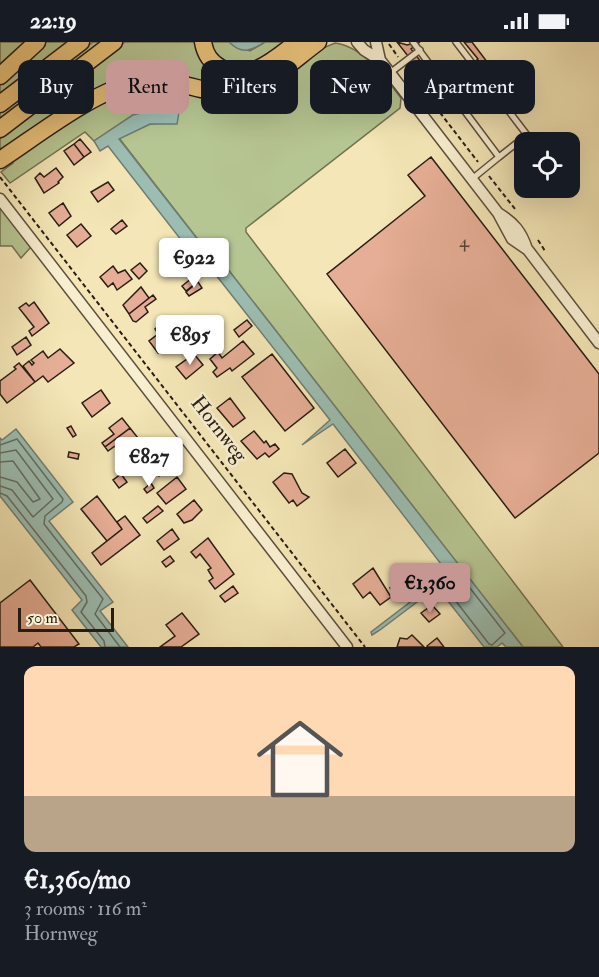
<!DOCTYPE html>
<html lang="en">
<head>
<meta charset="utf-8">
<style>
	body { margin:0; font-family:"IM FELL Double Pica",serif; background:#242831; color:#f1f3f6; height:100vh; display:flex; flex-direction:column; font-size:22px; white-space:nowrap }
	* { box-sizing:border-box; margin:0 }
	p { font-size:20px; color:#9ea1a6 }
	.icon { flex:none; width:33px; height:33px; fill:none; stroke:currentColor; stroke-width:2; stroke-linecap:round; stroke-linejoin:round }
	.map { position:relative; height:605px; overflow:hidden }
	.side { display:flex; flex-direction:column; background:#171b24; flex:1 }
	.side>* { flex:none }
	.guide { position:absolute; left:18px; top:18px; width:564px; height:54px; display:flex; gap:12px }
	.controls { position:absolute; left:514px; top:90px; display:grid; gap:12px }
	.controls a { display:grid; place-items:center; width:66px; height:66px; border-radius:12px; background:#171b24; box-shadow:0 6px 24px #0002; font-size:30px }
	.scale { position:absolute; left:18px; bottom:15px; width:96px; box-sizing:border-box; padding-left:6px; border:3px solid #291d13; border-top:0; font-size:16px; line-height:21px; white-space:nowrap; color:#291d13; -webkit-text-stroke:4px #f8efd0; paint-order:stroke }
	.price { position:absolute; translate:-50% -51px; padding:0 14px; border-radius:6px; background:#fff; color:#222; font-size:20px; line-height:39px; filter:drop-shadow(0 2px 3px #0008) }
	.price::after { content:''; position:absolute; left:50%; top:36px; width:18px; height:14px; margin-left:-9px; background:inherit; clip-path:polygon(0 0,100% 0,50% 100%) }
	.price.current { background:#c59692; color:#111 }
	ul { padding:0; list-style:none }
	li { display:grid; align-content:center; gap:12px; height:318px; padding:0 24px }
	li+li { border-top:2px solid #363941 }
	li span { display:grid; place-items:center; height:186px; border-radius:12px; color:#555 }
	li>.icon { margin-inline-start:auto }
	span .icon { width:108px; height:108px; fill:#fffc; stroke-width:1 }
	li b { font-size:26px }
	.tag { padding:0 21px; border-radius:12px; background:#171b24; box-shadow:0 6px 24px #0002; font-size:21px; line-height:54px }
	.tag.current { background:#c59692; color:#111 }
	.status { display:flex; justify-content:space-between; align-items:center; height:42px; padding:0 30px; background:#171b24; direction:ltr }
	.status svg { height:16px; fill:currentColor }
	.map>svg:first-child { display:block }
	.green { fill:#b6c692; stroke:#707252; stroke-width:1.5 }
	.water { fill:#9cbeb2; stroke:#6e7e72; stroke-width:1.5 }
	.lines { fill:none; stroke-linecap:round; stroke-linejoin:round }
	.shore { stroke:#626e62; stroke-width:1.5 }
	.building { fill:#e6ae96; stroke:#291d13; stroke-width:1.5 }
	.service-casing { stroke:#5c4f3c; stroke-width:8 }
	.minor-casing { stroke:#5c4f3c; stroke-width:13 }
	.trunk-casing { stroke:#291d13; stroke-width:19 }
	.path { stroke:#291d13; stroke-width:2; stroke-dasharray:4.5 3; stroke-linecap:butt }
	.service { stroke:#f8efd0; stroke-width:5 }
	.minor { stroke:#f8efd0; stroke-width:10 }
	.trunk { stroke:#eac37b; stroke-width:16 }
	.labels { text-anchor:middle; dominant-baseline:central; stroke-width:5; stroke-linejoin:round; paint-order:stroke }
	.number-label { font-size:18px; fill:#584134 }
	.street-label { font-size:21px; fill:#291d13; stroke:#f8efd0 }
</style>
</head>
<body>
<div class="status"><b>22:19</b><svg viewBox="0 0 49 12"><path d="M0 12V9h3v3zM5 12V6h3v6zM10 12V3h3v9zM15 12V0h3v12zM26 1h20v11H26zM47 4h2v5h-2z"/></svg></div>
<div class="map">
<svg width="599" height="605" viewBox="0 0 599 605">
	<rect width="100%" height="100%" fill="#f4e6b6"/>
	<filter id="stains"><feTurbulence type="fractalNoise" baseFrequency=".00333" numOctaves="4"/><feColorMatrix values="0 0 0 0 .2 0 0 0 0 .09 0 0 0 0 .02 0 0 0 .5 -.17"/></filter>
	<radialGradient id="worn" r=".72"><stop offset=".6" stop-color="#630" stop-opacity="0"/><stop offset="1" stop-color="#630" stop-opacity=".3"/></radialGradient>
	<path class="green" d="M0,0H31L0,28Z
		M43,0H69L0,52V39Z
		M93,0H102L0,78V71Z
		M125,0H196L245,36L233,46L156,32L0,109V97Z
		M208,0H229L250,9L265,0H289C270,12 241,36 219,17C214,13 211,5 208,0Z
		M335,1C362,4 385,35 401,56L400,66L246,186V190L563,605H523L219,216L210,213L119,96L150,82L160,81L152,67L133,73L94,99L85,90L10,141L1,130L13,121L14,115L81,70L135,44L210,53Z
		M0,165L31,205L21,216L12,204H0Z"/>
	<path class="water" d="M229,0H265C251,9 242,13 229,0Z
		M160,66L179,70L177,82H150L119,97L210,213L219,216L523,605H506L502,601L497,605H484L437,545L380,588L372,593L371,590L448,531L333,382L302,403L330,378L212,228L203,226L108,104L100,109L94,99L133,73Z
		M16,387L73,460L49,479L113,560L100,569L128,605H101L72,568L82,558L0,454V396L2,398Z"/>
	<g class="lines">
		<path class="shore" d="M0,403L17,397L63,457L62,460L45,474L44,482L103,557L95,572L120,605
			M0,411L16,408L53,457L33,475L12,448L0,444
			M0,420L13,419L40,457L33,460L17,440L0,435
			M0,451L7,454L86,554L87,560L81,570L104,599L105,605
			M455,532H459L505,591L492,603L489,602L445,545Z"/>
	</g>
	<path class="building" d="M397,0L407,3L420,0L411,7L441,46L478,17L464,0H472L494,29L448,65Z
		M80,97L91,110L84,115L74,102Z
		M74,102L84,115L74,123L64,109Z
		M431,115L599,332V411L515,476L327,232L425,154L408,133Z
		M56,126L63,135L58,140L59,141L44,151L35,136L40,131L44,135Z
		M108,140L114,148L98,160L91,150Z
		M63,161L71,174L59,184L49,171Z
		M122,178L127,184L116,192L111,187Z
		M81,182L91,194L77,205L67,193Z
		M175,213L186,226L182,230L171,217Z
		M140,221L147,229L139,237L131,228Z
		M113,224L118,231L125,228L132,237L117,248L113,241L108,245L100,235Z
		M192,236L196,241L186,249L182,244Z
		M198,240L202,246L189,254L186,250Z
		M141,245L149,256L129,272L123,263Z
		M153,253L156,257L145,265L148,270L136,280L133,279L129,272Z
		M34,260L49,281L32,294L29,289L34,285L19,266L26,261L29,264Z
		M247,278L252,284L239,295L234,288Z
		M175,279L185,291L158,311L149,299L158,292L155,287L163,280L167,285Z
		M26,295L31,303L17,313L12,305Z
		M243,299L254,312L232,329L230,326L217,335L213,330L217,326L210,317L218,310L222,316Z
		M60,307L74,321L48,340L43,334L35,340L23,324L29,319L32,323L34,321L31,318L43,309L48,316Z
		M194,312L203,323L186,337L176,325Z
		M272,312L314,366L285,389L242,335Z
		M19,321L35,340L7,361L0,352V339L16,327L14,325Z
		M101,348L110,361L92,375L82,361Z
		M230,356L245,376L233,385L217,366Z
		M122,376L130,386L105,405L102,401L114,392L109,386Z
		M71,384L76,393L73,395L67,386Z
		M130,386L138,396L119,410L115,404L108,409L105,405Z
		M254,389L264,401L266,399L270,405L275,402L279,407L269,415L265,411L257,417L241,399Z
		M156,407L170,425L159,434L157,432L154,434L144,421L147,419L145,416Z
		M345,407L356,421L338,435L327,421Z
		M69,410L79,412L78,417L68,415Z
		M284,431L292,432L302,451L309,455L297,464L293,458L289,461L273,440Z
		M121,432L127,440L119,446L113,438Z
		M177,435L186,447L166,462L157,451Z
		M151,441L154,446L147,451L144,447Z
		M97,454L122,487L107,499L81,467Z
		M194,458L202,468L192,478L184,481L177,472Z
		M158,464L163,469L147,481L143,476Z
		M125,474L140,493L101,523L92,511L122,487L117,480Z
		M172,487L179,497L164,508L157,499Z
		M208,496L234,532L215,547L209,539L213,536L208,528L211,526L200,512L196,516L191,510Z
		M170,514L174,519L166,525L162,520Z
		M373,526L391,555L380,563L370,550L363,556L353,542Z
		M403,537L411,547L398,556L390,546Z
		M30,538L79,602L74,605H41L38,601L33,605H0V561Z
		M233,544L238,551L225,560L220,554Z
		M432,563L440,572L429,580L421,571Z
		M182,571L199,592L181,605H160L175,594L166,583Z
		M412,593L424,605H397L400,596L407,597Z
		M437,596L444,605H427V604Z"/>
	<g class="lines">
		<g class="service-casing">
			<path id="service" d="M413,0L499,115L527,93L456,0
				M390,31L420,8
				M472,137L499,115"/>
		</g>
		<g class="minor-casing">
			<path id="minor" d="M357,0L364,8L380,18L498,171L512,197L528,208L599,301
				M376,0L380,18
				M0,157L347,605
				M498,171C514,181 521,189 527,207"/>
		</g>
		<g class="trunk-casing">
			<path id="trunk" d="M203,0C205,12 210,20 221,26C249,42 276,16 297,0
				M0,34L37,0
				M0,62L81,0
				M0,87L114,0
				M0,118C37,94 96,47 138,40C160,36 180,42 201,47C254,59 279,29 318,0"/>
		</g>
		<path class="path" d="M389,2L398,15
			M408,29L478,120
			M489,134L515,167
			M0,135L365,605
			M538,198L545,209"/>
		<use href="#service" class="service"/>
		<use href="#minor" class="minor"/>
		<use href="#trunk" class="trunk"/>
	</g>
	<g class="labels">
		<g class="number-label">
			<text x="464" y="199">4</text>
		</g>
		<g class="street-label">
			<text transform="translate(219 387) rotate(52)">Hornweg</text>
		</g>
	</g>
	<rect width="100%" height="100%" filter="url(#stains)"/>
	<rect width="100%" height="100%" fill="url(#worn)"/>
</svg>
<div class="controls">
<a><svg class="icon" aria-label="locate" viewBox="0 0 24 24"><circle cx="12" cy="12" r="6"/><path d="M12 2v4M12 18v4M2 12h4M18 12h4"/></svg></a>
</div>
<div class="scale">50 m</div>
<b class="price" style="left:194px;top:247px">€922</b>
<b class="price" style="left:190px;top:324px">€895</b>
<b class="price" style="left:149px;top:446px">€827</b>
<b class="price current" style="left:430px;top:572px">€1,360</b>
<div class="guide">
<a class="tag">Buy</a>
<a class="tag current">Rent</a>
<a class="tag">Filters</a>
<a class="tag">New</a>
<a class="tag">Apartment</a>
</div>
</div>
<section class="side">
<ul>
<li><span style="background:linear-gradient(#ffd9b3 70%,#b9a48a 0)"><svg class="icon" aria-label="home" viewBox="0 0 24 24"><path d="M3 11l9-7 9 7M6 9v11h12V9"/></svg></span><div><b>€1,360/mo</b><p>3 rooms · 116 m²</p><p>Hornweg</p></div></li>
</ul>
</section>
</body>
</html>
